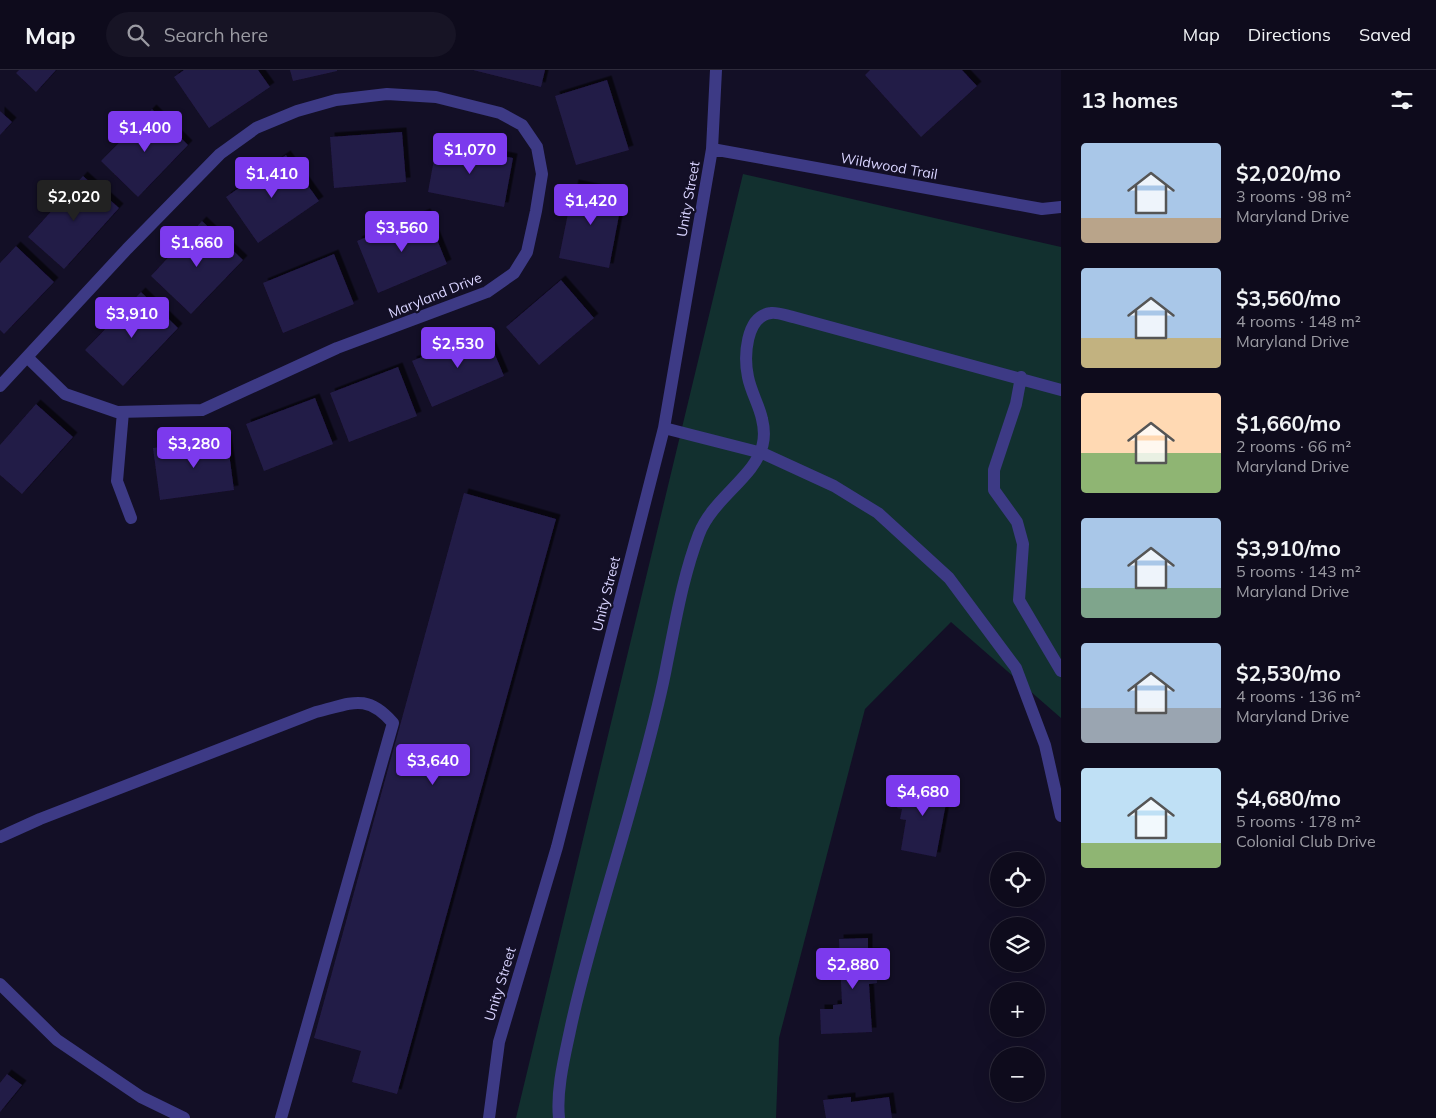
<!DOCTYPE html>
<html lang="en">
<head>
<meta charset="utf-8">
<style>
	body { margin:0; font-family:Mulish,sans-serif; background:#171425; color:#f1f3f6; height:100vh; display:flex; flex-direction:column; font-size:19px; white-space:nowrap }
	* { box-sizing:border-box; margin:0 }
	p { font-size:16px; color:#9b9ba3 }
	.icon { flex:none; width:28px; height:28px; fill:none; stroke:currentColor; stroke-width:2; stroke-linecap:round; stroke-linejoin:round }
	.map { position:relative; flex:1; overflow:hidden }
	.panel { display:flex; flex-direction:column; background:#0e0b1c; width:375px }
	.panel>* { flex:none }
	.buttons { position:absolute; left:990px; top:782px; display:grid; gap:10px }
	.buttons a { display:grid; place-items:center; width:55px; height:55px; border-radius:50%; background:#0e0b1c; box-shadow:0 5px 20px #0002,0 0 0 1px #2e2b3b; font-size:25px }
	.price { position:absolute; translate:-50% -42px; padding:0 11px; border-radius:5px; background:#7c3aed; color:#fff; font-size:16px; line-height:32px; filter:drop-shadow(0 1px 2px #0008) }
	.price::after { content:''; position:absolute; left:50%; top:30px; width:15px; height:11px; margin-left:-8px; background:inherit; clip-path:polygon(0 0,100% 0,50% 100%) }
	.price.active { background:#222; color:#fff }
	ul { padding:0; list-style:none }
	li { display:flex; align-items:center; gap:15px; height:125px; padding:0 20px }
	li span { display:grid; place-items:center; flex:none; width:140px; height:100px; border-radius:5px; color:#555 }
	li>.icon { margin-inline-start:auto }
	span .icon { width:60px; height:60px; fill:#fffc; stroke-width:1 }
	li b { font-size:21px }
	h2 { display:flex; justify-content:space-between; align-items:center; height:60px; padding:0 20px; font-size:21px }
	header { display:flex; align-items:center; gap:30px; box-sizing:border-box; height:70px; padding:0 25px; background:#0e0b1c; border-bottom:1px solid #2e2b3b }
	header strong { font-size:24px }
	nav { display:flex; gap:28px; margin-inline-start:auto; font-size:18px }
	.search { width:350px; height:45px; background:#171425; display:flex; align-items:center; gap:12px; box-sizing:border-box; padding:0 18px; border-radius:28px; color:#9b9ba3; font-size:19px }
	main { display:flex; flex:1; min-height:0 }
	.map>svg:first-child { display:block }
	.green { fill:#12302f }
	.building { fill:#241b47; filter:url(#shadow) }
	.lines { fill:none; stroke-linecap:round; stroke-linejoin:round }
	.minor { stroke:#3d3a85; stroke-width:12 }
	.labels { text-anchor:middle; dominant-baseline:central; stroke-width:4.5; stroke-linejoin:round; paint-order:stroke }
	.street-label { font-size:14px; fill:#d9d4ff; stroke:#130f26 }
</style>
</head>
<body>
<header>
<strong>Map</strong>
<div class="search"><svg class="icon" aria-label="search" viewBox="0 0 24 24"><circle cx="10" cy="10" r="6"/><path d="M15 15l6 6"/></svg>Search here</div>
<nav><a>Map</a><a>Directions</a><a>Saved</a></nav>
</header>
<main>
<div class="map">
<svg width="1061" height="1048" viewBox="0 0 1061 1048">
	<defs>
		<filter id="shadow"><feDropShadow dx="4.5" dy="-4.5" stdDeviation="0" flood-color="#0009"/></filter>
	</defs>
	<rect width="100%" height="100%" fill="#130f26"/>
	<path class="green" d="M743,104L1061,177V648L951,552L865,639L779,968L776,1048H516Z"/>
	<path class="building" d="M19,0H56L36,22L16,3Z
		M184,0H258L270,17L209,58L174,7Z
		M290,0H337V1L293,11Z
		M473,0H545L541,17Z
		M870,0H962L977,16L921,67L865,5Z
		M607,10L629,80L576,95L555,26Z
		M152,39L188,75L138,127L101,91Z
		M0,41L12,52L0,65Z
		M402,62L406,112L334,118L330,67Z
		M437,73L513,88L504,137L428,122Z
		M286,85L319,131L258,173L226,127Z
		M83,106L119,138L64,199L28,167Z
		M574,114L623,124L609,198L559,188Z
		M426,143L447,194L378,223L357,171Z
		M202,151L243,190L191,244L151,206Z
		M16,176L54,212L4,264L0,260V193Z
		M334,184L354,234L283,263L263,213Z
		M561,210L594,248L539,295L506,257Z
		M141,222L178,258L123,316L85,280Z
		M485,261L504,306L432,337L412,291Z
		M398,297L417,346L349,372L330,323Z
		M315,328L333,374L264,401L246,354Z
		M36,334L73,367L22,424L0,405V375Z
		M227,368L234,420L160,430L153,378Z
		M464,423L556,449L397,1024L352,1012L361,981L314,968Z
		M913,710L949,717L936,787L901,780L906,750L900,749L902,739L897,738L901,718L911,720Z
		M868,868V882H876L877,913L869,914L872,962L821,964L820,939H833V935L842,934L839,869Z
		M7,1004L22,1015L0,1042V1013Z
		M851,1027V1032L889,1027L892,1048H826L823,1030Z"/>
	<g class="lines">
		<path class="minor" d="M712,79L1042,139L1061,137
			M1021,307L1016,334L994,400V420L1017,452L1023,474L1019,530L1061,601
			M0,316L127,179L220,84L256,58L297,41L336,30L387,24L436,27L500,43L522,55L537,77L542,104L536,141L527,182L514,203L487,222L337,278L202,340L117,342L65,324L27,287
			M123,342L117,411L131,448
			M664,358L762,383L834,416L878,443L949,508L1016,598L1045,675L1061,746
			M0,767L40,749L316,642C351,634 366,622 393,653L281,1048
			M0,914L57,970L141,1027L184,1048
			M489,1048L499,972L557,777L664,358L712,79L716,0
			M559,1048C556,1019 565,985 571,956C588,878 613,803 634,726C646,682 659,637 667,593C676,549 683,506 699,464C709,438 734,420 751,398C762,383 767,369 762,349C759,335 751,322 748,307C744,288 745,246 771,243C778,242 787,246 793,247L1061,320"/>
	</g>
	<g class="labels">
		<g class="street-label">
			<text transform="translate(889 96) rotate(10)">Wildwood Trail</text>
			<text transform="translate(688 129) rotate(-80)">Unity Street</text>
			<text transform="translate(435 225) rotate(-22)">Maryland Drive</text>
			<text transform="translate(606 524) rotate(-76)">Unity Street</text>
			<text transform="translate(500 914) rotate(-73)">Unity Street</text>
		</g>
	</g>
</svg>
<div class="buttons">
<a><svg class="icon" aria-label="locate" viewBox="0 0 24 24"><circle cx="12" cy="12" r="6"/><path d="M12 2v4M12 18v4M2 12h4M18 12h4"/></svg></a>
<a><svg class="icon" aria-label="layers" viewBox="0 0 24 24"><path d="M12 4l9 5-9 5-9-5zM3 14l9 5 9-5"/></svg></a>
<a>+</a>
<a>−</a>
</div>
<b class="price" style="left:145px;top:83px">$1,400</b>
<b class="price" style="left:470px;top:105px">$1,070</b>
<b class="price" style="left:272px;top:129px">$1,410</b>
<b class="price active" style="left:74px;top:152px">$2,020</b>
<b class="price" style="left:591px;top:156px">$1,420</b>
<b class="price" style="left:402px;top:183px">$3,560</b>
<b class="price" style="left:197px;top:198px">$1,660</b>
<b class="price" style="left:132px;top:269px">$3,910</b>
<b class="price" style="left:458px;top:299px">$2,530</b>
<b class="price" style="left:194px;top:399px">$3,280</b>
<b class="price" style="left:433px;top:716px">$3,640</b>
<b class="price" style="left:923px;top:747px">$4,680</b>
<b class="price" style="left:853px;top:920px">$2,880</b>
</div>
<section class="panel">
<h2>13 homes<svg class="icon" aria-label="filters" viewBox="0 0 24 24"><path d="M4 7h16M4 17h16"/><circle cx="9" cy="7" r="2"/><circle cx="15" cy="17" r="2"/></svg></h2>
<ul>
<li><span style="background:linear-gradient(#a9c7e8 75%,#b9a48a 0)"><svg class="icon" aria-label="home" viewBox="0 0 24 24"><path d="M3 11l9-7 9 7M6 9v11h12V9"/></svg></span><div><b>$2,020/mo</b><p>3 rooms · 98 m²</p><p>Maryland Drive</p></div></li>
<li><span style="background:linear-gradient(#a9c7e8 70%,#c2b280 0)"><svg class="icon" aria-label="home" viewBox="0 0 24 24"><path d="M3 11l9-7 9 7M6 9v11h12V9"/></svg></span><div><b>$3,560/mo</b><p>4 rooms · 148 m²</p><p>Maryland Drive</p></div></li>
<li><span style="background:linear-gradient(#ffd9b3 60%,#8fb573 0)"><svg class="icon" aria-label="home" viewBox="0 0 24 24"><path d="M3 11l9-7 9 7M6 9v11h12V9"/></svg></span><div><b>$1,660/mo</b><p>2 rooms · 66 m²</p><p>Maryland Drive</p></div></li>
<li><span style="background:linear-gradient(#a9c7e8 70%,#7fa58c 0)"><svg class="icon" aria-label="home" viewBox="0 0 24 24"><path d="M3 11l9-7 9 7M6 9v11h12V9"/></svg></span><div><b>$3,910/mo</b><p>5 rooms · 143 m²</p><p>Maryland Drive</p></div></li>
<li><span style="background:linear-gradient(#a9c7e8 65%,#9aa5b1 0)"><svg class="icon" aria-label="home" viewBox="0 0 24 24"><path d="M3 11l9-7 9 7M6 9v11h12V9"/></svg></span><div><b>$2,530/mo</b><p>4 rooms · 136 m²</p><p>Maryland Drive</p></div></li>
<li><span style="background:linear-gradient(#bfe0f5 75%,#8fb573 0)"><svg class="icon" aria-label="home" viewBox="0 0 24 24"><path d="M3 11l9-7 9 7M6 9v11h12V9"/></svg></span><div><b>$4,680/mo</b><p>5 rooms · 178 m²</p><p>Colonial Club Drive</p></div></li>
</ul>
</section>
</main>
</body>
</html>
